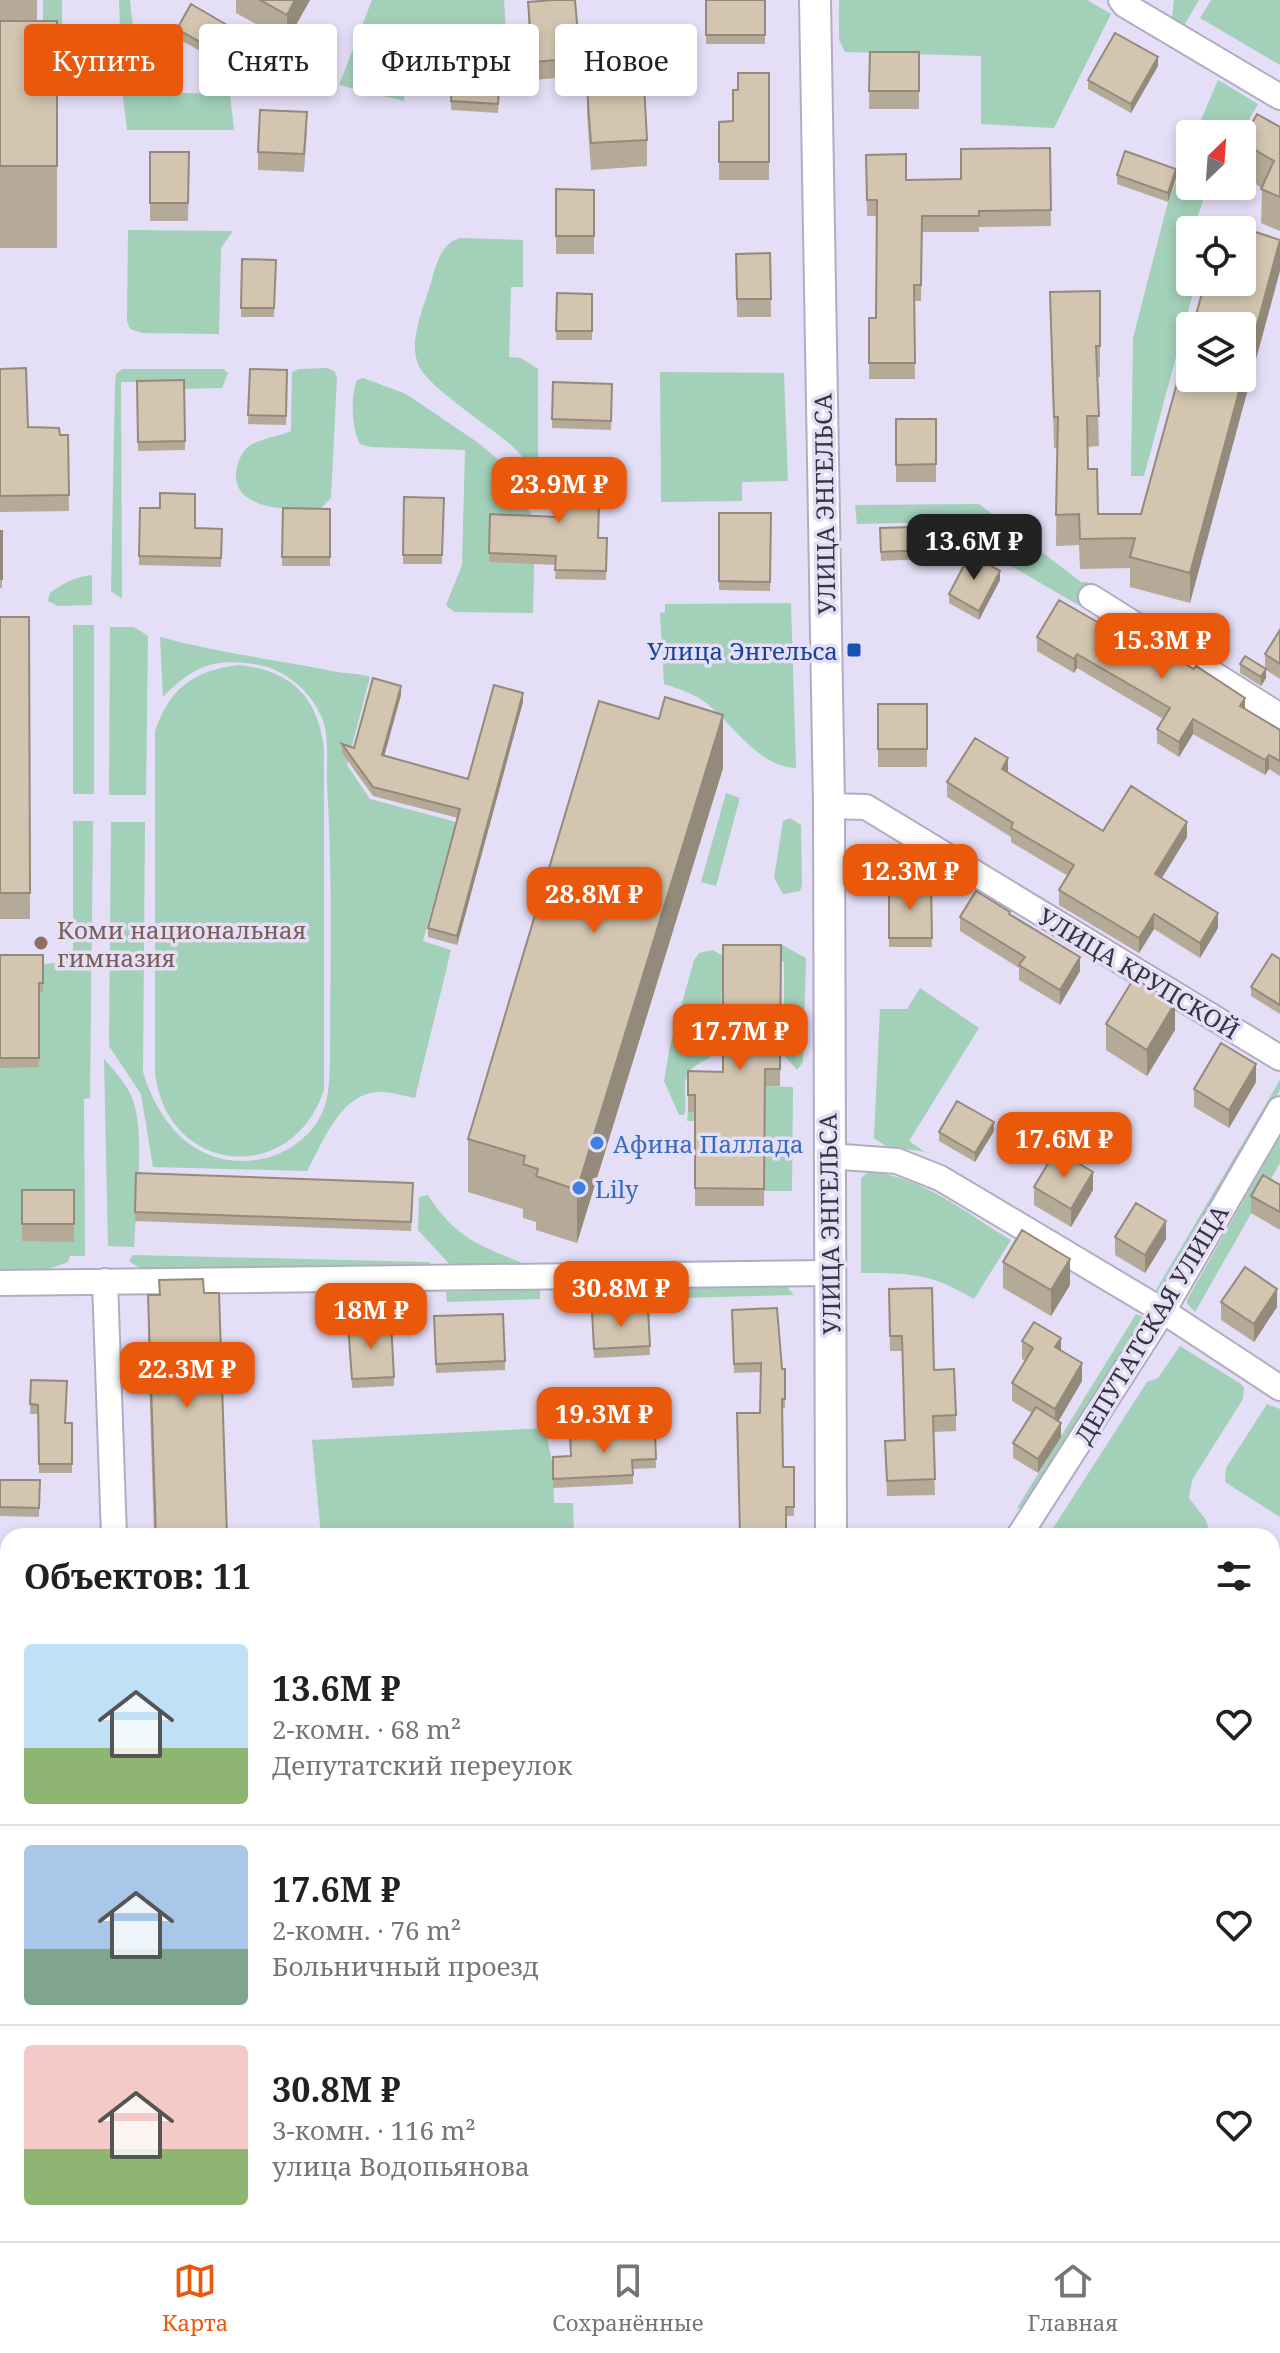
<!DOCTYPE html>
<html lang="ru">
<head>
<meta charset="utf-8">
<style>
	body { margin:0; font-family:"Noto Serif",serif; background:#f2f2f2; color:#202124; height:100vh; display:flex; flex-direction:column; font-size:30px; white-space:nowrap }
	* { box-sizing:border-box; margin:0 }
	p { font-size:26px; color:#757577 }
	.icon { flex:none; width:44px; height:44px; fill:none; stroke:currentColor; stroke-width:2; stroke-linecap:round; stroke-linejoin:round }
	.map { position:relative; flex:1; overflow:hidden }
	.drawer { position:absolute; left:0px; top:1528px; width:1280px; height:714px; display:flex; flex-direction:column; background:#fff; border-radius:24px 24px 0 0; box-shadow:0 4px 12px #0003 }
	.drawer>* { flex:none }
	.banner { position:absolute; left:24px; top:24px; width:800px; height:72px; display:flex; gap:16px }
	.needle { width:52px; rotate:25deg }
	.fabs { position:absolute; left:1176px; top:120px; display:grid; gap:16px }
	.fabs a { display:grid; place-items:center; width:80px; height:80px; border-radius:8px; background:#fff; box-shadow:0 4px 12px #0003; font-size:40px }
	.price { position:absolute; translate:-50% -68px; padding:0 18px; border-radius:16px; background:#ea580c; color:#fff; font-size:26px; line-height:52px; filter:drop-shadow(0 2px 4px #0008) }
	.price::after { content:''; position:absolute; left:50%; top:48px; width:24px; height:18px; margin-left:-12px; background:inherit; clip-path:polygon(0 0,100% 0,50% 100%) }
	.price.on { background:#222; color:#fff }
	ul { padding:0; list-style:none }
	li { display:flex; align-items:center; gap:24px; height:200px; padding:0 24px }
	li+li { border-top:2px solid #e0e0e0 }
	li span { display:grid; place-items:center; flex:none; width:224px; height:160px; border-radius:8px; color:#555 }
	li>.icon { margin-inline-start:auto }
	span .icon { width:96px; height:96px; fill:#fffc; stroke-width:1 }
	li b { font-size:34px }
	h2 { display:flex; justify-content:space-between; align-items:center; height:96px; padding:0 24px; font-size:34px }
	.tag { padding:0 28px; border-radius:8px; background:#fff; box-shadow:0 4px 12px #0003; font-size:28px; line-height:72px }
	.tag.on { background:#ea580c; color:#fff }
	.tab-bar { display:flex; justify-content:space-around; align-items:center; height:112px; border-top:2px solid #e0e0e0; background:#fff; font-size:22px; color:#757577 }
	.tab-bar a { display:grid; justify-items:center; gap:4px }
	.tab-bar .on { color:#ea580c }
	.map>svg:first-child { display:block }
	.green { fill:#a2d0b9 }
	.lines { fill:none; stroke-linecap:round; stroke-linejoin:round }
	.minor-casing { stroke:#b2acc3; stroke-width:28 }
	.tertiary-casing { stroke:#b2acc3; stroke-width:34 }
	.minor { stroke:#fff; stroke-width:24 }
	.tertiary { stroke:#fff; stroke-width:30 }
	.wall { fill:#b5a997 }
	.shaded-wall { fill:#948a7b }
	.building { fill:#d3c5b0; stroke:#948a7b; stroke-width:2 }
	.transit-dot { fill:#1a4fb4; stroke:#e4def6; stroke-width:3 }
	.education-dot { fill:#8d6e63; stroke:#e4def6; stroke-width:3 }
	.shop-dot { fill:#3f7fe0; stroke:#e4def6; stroke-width:3 }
	.labels { text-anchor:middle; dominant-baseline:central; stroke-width:7; stroke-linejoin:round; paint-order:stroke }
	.street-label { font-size:24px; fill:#37343e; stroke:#e4def6 }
	.transit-label { font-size:24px; fill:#164399; stroke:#e4def6; text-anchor:end }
	.education-label { font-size:24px; fill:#785e54; stroke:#e4def6; text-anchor:start }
	.shop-label { font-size:24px; fill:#366cbe; stroke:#e4def6; text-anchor:start }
</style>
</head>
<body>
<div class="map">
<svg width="1280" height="2241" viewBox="0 0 1280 2241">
	<rect width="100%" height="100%" fill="#e4def6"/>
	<path class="green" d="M43,0H62V27H43Z
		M119,0H130L137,65L145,92L230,94L234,130H127L122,88Z
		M372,0H504L506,31L408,35L404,101L339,85Z
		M839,0H1087L1111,14L1054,128L981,124V56L845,52L839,40Z
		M1174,0H1199L1182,29L1172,18Z
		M1211,0H1280V65L1200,18Z
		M1218,80L1258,104L1241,134H1195Z
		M1190,146V186H1216L1215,191L1207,189L1193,230H1190V282H1196L1144,476H1131L1133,338L1168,202Z
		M128,230L233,231L221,248L219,334L142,333L130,329L127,321Z
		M460,238L523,240V287H511L509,357L521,358L538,369V473C529,464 521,455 512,446C491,427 429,388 419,366C407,342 425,305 431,282C436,265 441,243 460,238Z
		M327,368L334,371L337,377L331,498L319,510C294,509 234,512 236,474C237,464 241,452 249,446C261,438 278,437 291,431L292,372L299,369Z
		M122,369H223L228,373L222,388L137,390V382H121L122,599L111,591L115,386L116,374Z
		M660,372L784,373L788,481L742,482V501L661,502Z
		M363,378L406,394L477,442L507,467L535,522L533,613L454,612L446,605L462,565L465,450L371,447L360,444C352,429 350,397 357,380Z
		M979,504L1081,582L1094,583L1080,606L951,531L945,522L857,524L855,505Z
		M92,575V605L58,606L48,601L50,593C64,583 74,577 92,575Z
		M791,603L796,768C758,767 733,724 705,702C692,693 679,689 664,684L660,613L665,612V604Z
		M73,625H94V794H73Z
		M110,627H134L148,636L146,795H109Z
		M160,637C215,652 271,659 327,670C341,674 355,672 370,677L347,765L370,799L456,822L423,941L451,950L415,1098C403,1096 388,1091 377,1092C339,1095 323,1143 307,1171L153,1167L141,1094L109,1046L111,822H145L143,1072C160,1129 202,1173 266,1158C287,1153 308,1138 319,1119C329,1103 329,1083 330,1065C330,972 333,878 327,785C326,765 330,737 322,718C311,691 284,668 254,664C211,658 193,667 163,697Z
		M238,665C290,670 318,696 324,749V1090C292,1187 167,1175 155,1073V731C170,688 193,671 238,665Z
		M726,793L740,798L716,886L701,882Z
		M790,818L801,825L802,885L800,891L783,894L774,878L783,821Z
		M73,821H93L90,1098L84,1099L85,1256H70L68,1262L49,1269H0V1068L39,992H42L43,964L73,962Z
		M780,944L806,958L803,1062L797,1070L784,1055V962L773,956V949Z
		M713,950L723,956L720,1046C711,1063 693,1061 687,1076C682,1086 688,1103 684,1115H679L664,1081L670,1046L694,960L699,953Z
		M920,988L979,1028L909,1141L925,1152L886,1146L874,1138L880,1009H907Z
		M104,1059C116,1073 131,1088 135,1107C144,1145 136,1206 134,1247L108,1246Z
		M688,1079H766V1086L793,1087L792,1191H764V1121H687L688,1112L726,1113L688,1088Z
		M1280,1080V1090L1164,1290L1158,1292L1156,1290Z
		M1280,1136V1163L1195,1312L1187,1304V1300Z
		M869,1172C923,1176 965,1213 1011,1240L974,1299C931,1273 910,1273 861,1273V1178Z
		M428,1195C455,1238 480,1246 525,1264L520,1269L453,1268L418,1230L419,1197Z
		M133,1255L429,1262L436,1268L141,1269L129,1261Z
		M781,1286L788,1288L794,1295L566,1301L565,1291Z
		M540,1289V1299L447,1302L446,1292Z
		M1136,1314L1141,1316L1144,1324L1023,1509L1017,1508Z
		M1180,1346L1241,1384L1244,1388L1243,1399L1192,1480L1189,1498L1206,1520L1211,1536H1048L1147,1382L1158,1378Z
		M1267,1404L1280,1409V1517L1225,1482L1226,1468Z
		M545,1428L553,1466L554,1503H573L574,1536H321L312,1440Z
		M1277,1911L1280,1912V2120H1272V1920Z
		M6,2130L5,2213L8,2234H13L15,2241H0V2131Z
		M1272,2189H1280V2241H905V2234H1272Z"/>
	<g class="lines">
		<g class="minor-casing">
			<path id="minor" d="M1121,0L1125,5L1280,97
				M1091,597L1280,716
				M829,806L866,807L1280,1058
				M829,1156L897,1161L940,1178L1163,1311L1280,1388
				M105,1281L114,1536
				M0,1283L830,1273
				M1019,1536L1163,1311L1280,1109
				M0,1756H8
				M1272,2157H1280
				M119,2241V2234
				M383,2241L415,2234"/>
		</g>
		<g class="tertiary-casing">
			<path id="tertiary" d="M815,0L829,806L831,1536
				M835,2234V2241"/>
		</g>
		<use href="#minor" class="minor"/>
		<use href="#tertiary" class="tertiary"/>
	</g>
	<path class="wall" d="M0,0H37V21H57V248H0Z
		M236,0H310L287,41L236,13Z
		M706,0H765V44H706Z
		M528,2L580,58V76L533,80L528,20Z
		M177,29L239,41L225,65L177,38Z
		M870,52H919V109H869Z
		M501,55L498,113L451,110V101Z
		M1158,66L1131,113L1088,89V80Z
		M769,73V180H719V122L733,121Z
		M587,88L647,140V166L591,170L587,114Z
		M1280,127V231L1261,223L1262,188L1242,176V140Z
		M307,130L304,172L258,170V152Z
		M1050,148L1051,226L979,227V232H922L921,301H914L915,379H869V318H876L877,216H867L866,155L906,180L961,179Z
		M150,152H189L188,221H150Z
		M1117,175L1176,178L1168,202L1117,184Z
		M556,189L594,190V254H556Z
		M770,253L771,317H737L736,254Z
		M242,259L276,260L274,317H241Z
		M1100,291V377H1097L1099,446L1088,447V469L1098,514H1141L1242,378L1190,603L1130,587V568L1080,569L1079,545L1056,546L1057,448H1054L1050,292Z
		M557,293L592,294V340H556Z
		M0,369L28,427L60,435H68L69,511L0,512Z
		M250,369L287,370L286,425L248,424Z
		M184,380L185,450L138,451L137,381Z
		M612,384L611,430L552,428V419Z
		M896,419H936V482H896Z
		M404,497L444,498L442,564H403Z
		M140,508L195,528L222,529L221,567L139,565Z
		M283,508L330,509V566H282Z
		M719,513H771L770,591L719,590Z
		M490,514L599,538H607L606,580L555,579L556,565L489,562Z
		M947,526L948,558L881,561L880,528Z
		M0,531H2V588H0Z
		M1000,580L979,620L949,603V594Z
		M0,617H29L30,919H0Z
		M1280,630V679L1266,670V678L1261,686L1240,673V664L1265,668V654Z
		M1037,637L1245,709L1280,730V776L1269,769L1265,775L1193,734L1179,757L1157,743V729L1163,719L1077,668L1074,673L1037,651Z
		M401,695L384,756L468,779L523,702L457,945L428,937V928L458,818L373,796L342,753V744L354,748Z
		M878,704H927V767H878Z
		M723,768L577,1243L536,1230V1222L523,1218V1209L468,1192V1139Z
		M1008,773L1103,831L1187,837L1162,878L1218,928L1200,958L1154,929L1139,953L1059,905V890L1068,876L1011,842V837L947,797V782Z
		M878,852H901V885H931L932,947H889V892H878Z
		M1010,915L1080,971L1060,1005L1019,980V968L960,931V917Z
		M781,945L780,1086H765L764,1206H695V1112H688V1071L723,1072Z
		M0,955H43V992H39V1067L0,1068Z
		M1280,959V1014L1251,996V987Z
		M1106,1024L1175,1030L1147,1076L1106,1050Z
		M1256,1082L1229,1128L1194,1107V1089Z
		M994,1131L975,1162L939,1141V1132Z
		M136,1173L413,1183L411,1231L135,1221Z
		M1280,1185V1230L1251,1213V1196Z
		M1034,1187L1093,1190L1071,1227L1034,1205Z
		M22,1190H74V1242L22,1241Z
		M1115,1237L1166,1239L1145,1273L1115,1255Z
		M1003,1262L1070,1285L1051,1316L1003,1288Z
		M889,1289L934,1370L956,1415V1431L933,1432L935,1495L887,1496L885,1441H905L902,1351H890Z
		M204,1293L227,1536H154L148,1343V1295Z
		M1221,1302L1277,1307L1254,1342L1221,1320Z
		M648,1309L650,1355L594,1358L592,1312Z
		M732,1310L782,1369H785V1408H782L783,1467H794V1516H786L761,1372L734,1373Z
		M434,1316L505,1361V1370L436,1373Z
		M348,1325L394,1377V1386L352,1388Z
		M1022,1341L1061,1350L1082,1381L1058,1422L1061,1437L1038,1473L1013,1458V1443L1032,1413L1012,1401V1383L1025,1361L1022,1359Z
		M31,1380L66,1423H72V1473H39L38,1414H30Z
		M655,1432L656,1468L633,1469V1484L553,1488V1457L571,1456Z
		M0,1480H40L39,1517L0,1516Z
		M1272,1575L1280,1576V1799L1272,1794Z
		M8,1614V1693H0V1615Z
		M165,2234H201V2241H166Z"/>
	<path class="shaded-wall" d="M295,0H310L287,41V15Z
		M239,32V41L225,65V56Z
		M1158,57V66L1131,113V104Z
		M1176,169V178L1168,202V193Z
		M1280,240V271L1190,603V573Z
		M1000,571V580L979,620V611Z
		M1077,654V668L1074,673V659Z
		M1266,669V678L1261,686V677Z
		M401,686V695L382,764V755Z
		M523,693V702L457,945V936Z
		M1245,698V712L1240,706Z
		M723,715V768L577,1243V1190Z
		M1193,719V734L1179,757V742Z
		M1269,755V769L1265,775V760Z
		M1008,758V773L1002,769Z
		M1187,822V837L1155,889V874Z
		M1218,913V928L1200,958V943Z
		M1154,914V929L1139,953V938Z
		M1080,957V971L1060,1005V990Z
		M1175,1003V1030L1147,1076V1050Z
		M1256,1064V1082L1229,1128V1110Z
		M994,1122V1131L975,1162V1153Z
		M1093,1172V1190L1071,1227V1209Z
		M1166,1221V1239L1145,1273V1255Z
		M1070,1259V1285L1051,1316V1290Z
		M1277,1289V1307L1254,1342V1324Z
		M1061,1338V1356L1055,1347Z
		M1082,1363V1381L1055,1427V1409Z
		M1061,1423V1437L1038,1473V1459Z
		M682,2234H703L701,2241H680Z"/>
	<path class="building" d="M260,0H295L287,15Z
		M553,0H575L580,58L533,62L528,2Z
		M706,0H765V35H706Z
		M191,4L239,32L225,56L177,29Z
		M0,21H57V166H0Z
		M1115,33L1158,57L1131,104L1088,80Z
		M454,52L501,55L498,104L451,101Z
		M870,52H919V91H869Z
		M738,73H769V162H719V122L733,121V90H738Z
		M644,84L647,140L591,143L587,88Z
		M260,110L307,112L304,154L258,152Z
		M1257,114L1280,127V197L1261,189L1274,161L1242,142Z
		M1050,148L1051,210L979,211V216H922L921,285H914L915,363H869V318H876L877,200H867L866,155L906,154V180L961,179V149Z
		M1125,151L1176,169L1168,193L1117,175Z
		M150,152H189L188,203H150Z
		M556,189L594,190V236H556Z
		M1222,221L1280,240L1190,573L1130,557L1135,538L1080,539L1079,514L1056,515L1058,417H1054L1050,292L1100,291V346H1096L1099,416H1087L1088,469H1097L1098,514H1141L1190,336V378H1242V326H1193L1205,282H1242V230H1219Z
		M770,253L771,299H737L736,254Z
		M242,259L276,260L274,308H241Z
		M557,293L592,294V331H556Z
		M26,368L28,427L59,428L60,435H68L69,495L0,496V369Z
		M250,369L287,370L286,416L248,415Z
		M184,380L185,441L138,442L137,381Z
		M553,382L612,384L611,421L552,419Z
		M896,419H936V464L896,465Z
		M559,464L600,465L598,538H607L606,571L555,570L556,556L489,553L490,514L557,517Z
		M160,493L195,494V528L222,529L221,558L139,556L140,508H160Z
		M404,497L444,498L442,555H403Z
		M283,508L330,509V557H282Z
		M719,513H771L770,582L719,581Z
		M947,526L948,549L881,552L880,528Z
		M0,531H2V579H0Z
		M970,554L1000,571L979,611L949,594Z
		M1059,600L1125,638L1129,631L1194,669L1196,666L1245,698L1240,706L1280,730V761L1269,755L1265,760L1193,719L1179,742L1157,729L1170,708L1077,654L1074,659L1037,637Z
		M0,617H29L30,893H0Z
		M1280,630V664L1265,654Z
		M1245,656L1266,669L1261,677L1240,664Z
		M373,678L401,686L382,755L468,779L494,685L523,693L457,936L428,928L460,809L373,787L342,744L354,748Z
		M665,697L723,715L577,1190L536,1176L538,1169L523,1164L525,1156L468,1139L599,701L659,719Z
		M878,704H927V749H878Z
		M975,738L1008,758L1002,769L1103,831L1131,786L1187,822L1155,874L1218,913L1200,943L1154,914L1139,938L1059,890L1074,865L1011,828L1013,823L947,782Z
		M878,852H901V883H878Z
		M889,885H931L932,938H889Z
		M976,891L1010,912L1009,914L1080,957L1060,990L1019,965L1025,957L960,917Z
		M723,945H781L780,1069H765L764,1189L695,1188V1095H688V1071L723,1072Z
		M1272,954L1280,959V1005L1251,987Z
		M0,955H43V983H39V1058H0Z
		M1134,978L1175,1003L1147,1050L1106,1024Z
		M1221,1043L1256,1064L1229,1110L1194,1089Z
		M957,1101L994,1122L975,1153L939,1132Z
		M1056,1150L1093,1172L1071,1209L1034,1187Z
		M136,1173L413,1183L411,1222L135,1212Z
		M1263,1175L1280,1185V1212L1251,1196Z
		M22,1190H74V1224H22Z
		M1136,1203L1166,1221L1145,1255L1115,1237Z
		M1022,1230L1070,1259L1051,1290L1003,1262Z
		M1245,1267L1277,1289L1254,1324L1221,1302Z
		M203,1279L204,1293H219L227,1536H156L148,1295H160L159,1280Z
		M932,1288L934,1370L954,1369L956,1415L933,1416L935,1479L887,1481L885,1441L905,1440L902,1336H890L889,1289Z
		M777,1308L782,1369H785V1399H782L783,1467H794V1507H786V1536H740L737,1413H760L761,1363L734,1364L732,1310Z
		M648,1309L650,1346L594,1349L592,1312Z
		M503,1314L505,1361L436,1364L434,1316Z
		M391,1322L394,1377L352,1379L348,1325Z
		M1034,1322L1061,1338L1055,1347L1082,1363L1055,1409L1012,1383L1033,1348L1022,1341Z
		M31,1380L67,1381L65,1423H72V1464H39L38,1405L30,1404Z
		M1036,1407L1061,1423L1038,1459L1013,1443Z
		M655,1432L656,1459L632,1460L633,1475L553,1479V1457L571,1456L570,1434Z
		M0,1480H40L39,1508L0,1507Z
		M1274,1572L1280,1576V1773L1272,1768V1575Z
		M8,1614V1675H0V1615Z
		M33,2234H86V2241H33Z
		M491,2234H522L524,2241H493Z
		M604,2234H682L680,2241H602Z"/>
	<rect class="transit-dot" x="846" y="642" width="16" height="16" rx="4"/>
	<circle class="education-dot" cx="41" cy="943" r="8"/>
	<g class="shop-dot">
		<circle cx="597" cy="1143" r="8"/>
		<circle cx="579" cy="1188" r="8"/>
	</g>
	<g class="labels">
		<g class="street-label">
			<text transform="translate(824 504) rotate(-91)">УЛИЦА ЭНГЕЛЬСА</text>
			<text transform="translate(1139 973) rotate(31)">УЛИЦА КРУПСКОЙ</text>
			<text transform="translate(829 1224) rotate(-91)">УЛИЦА ЭНГЕЛЬСА</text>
			<text transform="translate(1151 1324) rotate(-59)">ДЕПУТАТСКАЯ УЛИЦА</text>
		</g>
		<g class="transit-label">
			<text x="838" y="650">Улица Энгельса</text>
		</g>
		<g class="education-label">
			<text x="57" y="929">Коми национальная<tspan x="57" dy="28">гимназия</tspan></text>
		</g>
		<g class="shop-label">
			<text x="613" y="1143">Афина Паллада</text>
			<text x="595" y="1188">Lily</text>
		</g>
	</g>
</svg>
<div class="fabs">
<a><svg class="needle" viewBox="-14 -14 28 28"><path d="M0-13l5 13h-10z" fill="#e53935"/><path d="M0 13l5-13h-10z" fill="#757577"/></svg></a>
<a><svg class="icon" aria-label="locate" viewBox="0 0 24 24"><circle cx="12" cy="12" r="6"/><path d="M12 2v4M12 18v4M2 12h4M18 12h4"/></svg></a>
<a><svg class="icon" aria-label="layers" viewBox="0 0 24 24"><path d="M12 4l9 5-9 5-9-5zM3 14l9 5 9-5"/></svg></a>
</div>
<b class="price" style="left:559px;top:525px">23.9M ₽</b>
<b class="price on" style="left:974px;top:582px">13.6M ₽</b>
<b class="price" style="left:1162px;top:681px">15.3M ₽</b>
<b class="price" style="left:910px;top:912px">12.3M ₽</b>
<b class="price" style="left:594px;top:935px">28.8M ₽</b>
<b class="price" style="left:740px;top:1072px">17.7M ₽</b>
<b class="price" style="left:1064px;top:1180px">17.6M ₽</b>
<b class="price" style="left:621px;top:1329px">30.8M ₽</b>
<b class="price" style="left:371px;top:1351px">18M ₽</b>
<b class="price" style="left:187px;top:1410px">22.3M ₽</b>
<b class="price" style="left:604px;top:1455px">19.3M ₽</b>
<div class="banner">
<a class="tag on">Купить</a>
<a class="tag">Снять</a>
<a class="tag">Фильтры</a>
<a class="tag">Новое</a>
</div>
<section class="drawer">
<h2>Объектов: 11<svg class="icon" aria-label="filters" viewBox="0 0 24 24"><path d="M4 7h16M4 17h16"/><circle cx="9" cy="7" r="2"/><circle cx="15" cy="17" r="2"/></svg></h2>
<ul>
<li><span style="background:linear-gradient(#bfe0f5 65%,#8fb573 0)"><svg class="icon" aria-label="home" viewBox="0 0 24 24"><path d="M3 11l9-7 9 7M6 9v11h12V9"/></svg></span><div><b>13.6M ₽</b><p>2-комн. · 68 m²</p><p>Депутатский переулок</p></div><svg class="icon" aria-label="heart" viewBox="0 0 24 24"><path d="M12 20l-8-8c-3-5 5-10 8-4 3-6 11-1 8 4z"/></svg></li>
<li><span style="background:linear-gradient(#a9c7e8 65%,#7fa58c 0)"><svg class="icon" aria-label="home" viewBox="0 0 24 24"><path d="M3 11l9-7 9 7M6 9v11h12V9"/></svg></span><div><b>17.6M ₽</b><p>2-комн. · 76 m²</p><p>Больничный проезд</p></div><svg class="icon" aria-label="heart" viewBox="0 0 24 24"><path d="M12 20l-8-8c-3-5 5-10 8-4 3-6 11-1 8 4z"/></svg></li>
<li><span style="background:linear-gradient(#f6c9c9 65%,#8fb573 0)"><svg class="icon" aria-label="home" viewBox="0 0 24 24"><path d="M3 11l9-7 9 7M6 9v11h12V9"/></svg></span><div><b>30.8M ₽</b><p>3-комн. · 116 m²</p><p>улица Водопьянова</p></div><svg class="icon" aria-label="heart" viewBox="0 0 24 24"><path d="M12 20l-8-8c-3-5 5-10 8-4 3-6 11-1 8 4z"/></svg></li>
</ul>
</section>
</div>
<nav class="tab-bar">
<a class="on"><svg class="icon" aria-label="map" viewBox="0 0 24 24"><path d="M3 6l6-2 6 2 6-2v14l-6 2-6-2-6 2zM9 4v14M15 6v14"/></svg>Карта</a>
<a><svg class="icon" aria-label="saved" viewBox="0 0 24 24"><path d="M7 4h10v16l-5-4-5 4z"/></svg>Сохранённые</a>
<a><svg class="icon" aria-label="home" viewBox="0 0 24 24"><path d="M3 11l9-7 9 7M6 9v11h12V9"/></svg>Главная</a>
</nav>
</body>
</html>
